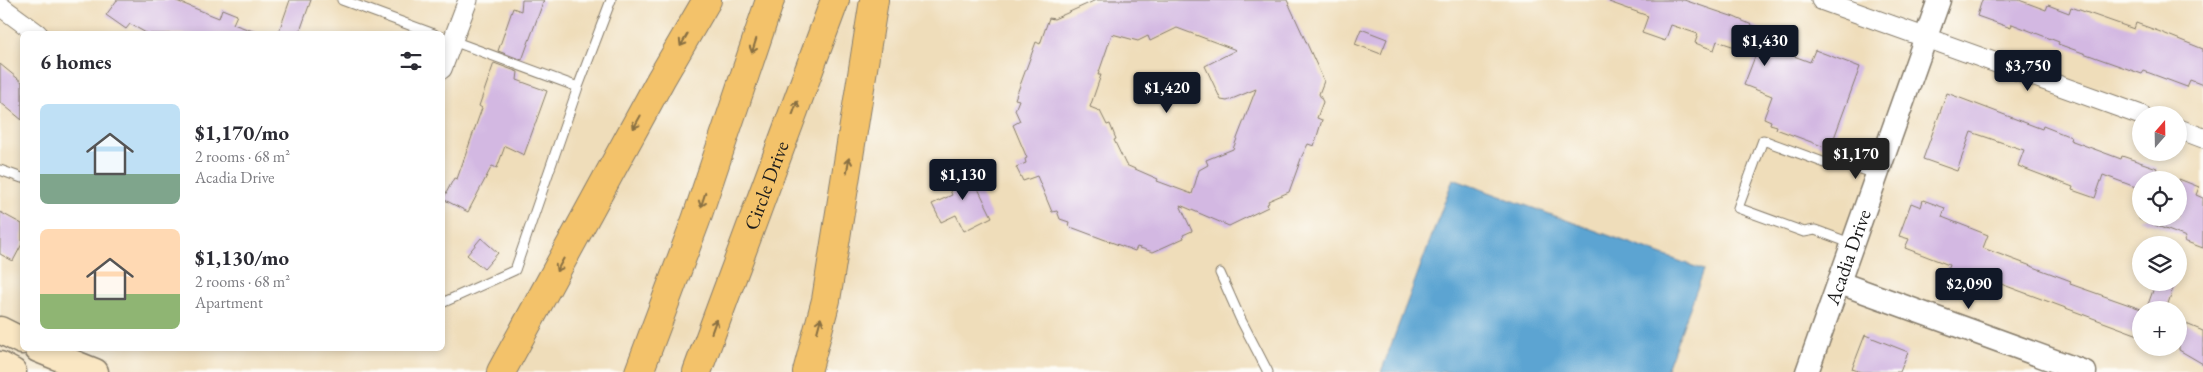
<!DOCTYPE html>
<html lang="en">
<head>
<meta charset="utf-8">
<style>
	body { margin:0; font-family:"EB Garamond",serif; background:#f7f7f7; color:#2b2b33; height:100vh; display:flex; flex-direction:column; font-size:19px; white-space:nowrap }
	* { box-sizing:border-box; margin:0 }
	p { font-size:16px; color:#7c7c81 }
	.icon { flex:none; width:28px; height:28px; fill:none; stroke:currentColor; stroke-width:2; stroke-linecap:round; stroke-linejoin:round }
	.map { position:relative; flex:1; overflow:hidden }
	.details { position:absolute; left:20px; top:31px; width:425px; height:320px; display:flex; flex-direction:column; background:#fff; border-radius:8px; box-shadow:0 2px 8px #0003 }
	.details>* { flex:none }
	.needle { width:32px; rotate:20deg }
	.tools { position:absolute; left:2132px; top:106px; display:grid; gap:10px }
	.tools a { display:grid; place-items:center; width:55px; height:55px; border-radius:50%; background:#fff; box-shadow:0 2px 8px #0003; font-size:25px }
	.price { position:absolute; translate:-50% -42px; padding:0 11px; border-radius:5px; background:#111827; color:#fff; font-size:16px; line-height:32px; filter:drop-shadow(0 1px 2px #0008) }
	.price::after { content:''; position:absolute; left:50%; top:30px; width:15px; height:11px; margin-left:-8px; background:inherit; clip-path:polygon(0 0,100% 0,50% 100%) }
	.price.active { background:#222; color:#fff }
	ul { padding:0; list-style:none }
	li { display:flex; align-items:center; gap:15px; height:125px; padding:0 20px }
	li span { display:grid; place-items:center; flex:none; width:140px; height:100px; border-radius:8px; color:#555 }
	li>.icon { margin-inline-start:auto }
	span .icon { width:60px; height:60px; fill:#fffc; stroke-width:1 }
	li b { font-size:21px }
	h2 { display:flex; justify-content:space-between; align-items:center; height:60px; padding:0 20px; font-size:21px }
	.map>svg:first-child { display:block }
	.water { fill:#5ba4d2; stroke:#3c6077 }
	.building { fill:#d3b8e2; fill-rule:evenodd }
	.lines { fill:none; stroke-linecap:round; stroke-linejoin:round }
	.service-casing { stroke:#867c6b; stroke-width:11 }
	.minor-casing { stroke:#867c6b; stroke-width:21 }
	.tertiary-casing { stroke:#867c6b; stroke-width:25 }
	.secondary-casing { stroke:#867c6b; stroke-width:29 }
	.motorway-casing { stroke:#867c6b; stroke-width:30 }
	.service { stroke:#fff; stroke-width:9 }
	.minor { stroke:#fff; stroke-width:19 }
	.tertiary { stroke:#fff; stroke-width:22 }
	.secondary { stroke:#fae7c3; stroke-width:26 }
	.motorway { stroke:#f3c26a; stroke-width:28 }
	.oneway { stroke:#886f43 }
	.labels { text-anchor:middle; dominant-baseline:central; stroke-width:5; stroke-linejoin:round; paint-order:stroke }
	.street-label { font-size:20px; fill:#1c1c1c; stroke:#fdfcf7 }
</style>
</head>
<body>
<div class="map">
<svg width="2203" height="372" viewBox="0 0 2203 372">
	<rect width="100%" height="100%" fill="#fdfcf7"/>
	<filter id="ink" filterUnits="userSpaceOnUse"><feTurbulence type="fractalNoise" baseFrequency=".02" numOctaves="2"/><feDisplacementMap in="SourceGraphic" scale="10" xChannelSelector="R" yChannelSelector="G"/><feConvolveMatrix kernelMatrix="1 2 1 2 8 2 1 2 1" color-interpolation-filters="sRGB"/></filter>
	<filter id="wash" filterUnits="userSpaceOnUse"><feTurbulence type="fractalNoise" baseFrequency=".0096" numOctaves="4" result="noise"/><feDisplacementMap in="SourceGraphic" scale="20" xChannelSelector="R" yChannelSelector="G"/><feGaussianBlur stdDeviation="1.12" result="paint"/><feColorMatrix in="noise" values="0 0 0 0 0 0 0 0 0 0 0 0 0 0 0 0 0 1.4 0 .05"/><feComposite in="paint" operator="in"/></filter>
	<g filter="url(#wash)">
		<rect width="100%" height="100%" fill="#efddba"/>
		<path class="water" d="M1453,179L1704,270L1666,372H1381Z"/>
		<g id="blocks">
			<path class="building" d="M117,0H174L219,18L222,9L237,15L233,24L256,32V34H148L130,24L126,29L106,15Z
				M290,0H311L299,34H278Z
				M522,0H544L522,60L498,51L513,8L521,11Z
				M1096,0H1287L1324,81L1319,94L1323,102L1317,118L1322,120L1314,146L1308,144L1302,156L1289,192L1268,201L1269,203L1267,204L1268,207L1229,226L1180,205L1192,231L1183,235L1184,238L1153,252L1137,247L1135,251L1068,226L1069,222L1060,219L1057,211L1052,212L1037,176L1023,181L1016,167L1026,163L1025,159L1027,158L1013,125L1020,121L1015,110L1019,100L1015,99L1036,42L1040,44L1049,18L1054,19ZM1177,28L1236,50L1205,66L1221,100L1227,101L1256,89L1233,149L1206,160L1208,165L1199,170L1192,194L1157,181L1158,179L1126,165L1114,140L1116,139L1110,124L1107,125L1100,111L1090,107L1101,75H1098L1112,34L1138,41L1148,36L1150,41Z
				M1610,0H1684L1734,17L1772,34L1767,46L1810,62L1815,50L1860,67L1830,149L1776,129L1777,126L1770,124L1771,121L1764,118L1772,96L1744,85L1756,54L1717,41L1714,50L1695,43L1698,34L1671,25L1665,41L1642,33L1648,16L1609,2Z
				M1982,0H2019L2046,10L2048,5L2069,13L2071,7L2134,29L2136,23L2158,31L2203,49V85L2190,80L2187,87L2144,71L2142,74L2058,44L2059,42L2012,24L2011,28L1977,16Z
				M1361,29L1387,39L1381,54L1355,44Z
				M494,63L518,72L517,80L547,91L524,155L505,146L497,168L492,166L468,212L443,199L454,178L457,179L482,108L479,106Z
				M0,64L22,82V120L0,102Z
				M1947,93L2042,129L2043,126L2071,137L2070,140L2121,159L2122,156L2157,168L2152,180H2141V189L2103,175L2095,198L2072,190L2073,187L2018,166L2024,150L1971,132L1957,171L1923,159Z
				M967,166L992,217L964,231L956,215L941,222L932,204L952,195L944,177Z
				M2179,179L2199,187L2196,195L2203,198V248L2184,241L2186,237L2139,219V218H2179Z
				M1923,200L1945,208L1942,217L1988,235L1983,248L2071,281L2070,284L2141,309V336L1974,274L1971,281L1947,271L1949,265L1905,248L1909,239L1899,236L1911,203L1921,207Z
				M0,212L22,224V244L13,261L0,254Z
				M481,238L498,253L484,269L467,255Z
				M2156,282H2175L2166,310H2146Z
				M2179,321L2203,331V364L2179,350Z
				M1865,335L1908,352L1900,372H1861L1852,369Z"/>
		</g>
	</g>
	<g filter="url(#ink)">
		<use href="#blocks" fill-opacity="0" stroke="#867c6b" stroke-width="1"/>
		<g class="lines">
			<g class="service-casing">
				<path id="service" d="M342,0L434,34
					M442,37L578,87
					M0,170L22,178
					M1853,244L1815,230L1804,232L1738,208L1763,140L1828,164L1837,161L1876,174
					M1220,273L1240,318L1268,372
					M442,303L515,270L578,87L611,0"/>
			</g>
			<g class="minor-casing">
				<path id="minor" d="M1821,0L2141,115
					M0,6L38,34
					M442,69L468,0
					M2179,129L2203,138"/>
			</g>
			<g class="tertiary-casing">
				<g id="tertiary">
					<path d="M1840,283L2085,372"/>
					<path id="s1" d="M1807,372L1939,0"/>
				</g>
			</g>
			<g class="secondary-casing">
				<path id="secondary" d="M0,330L22,341
					M38,349L95,372
					M0,365L13,372"/>
			</g>
			<g class="motorway-casing">
				<g id="motorway">
					<path d="M501,372L661,79L707,0"/>
					<path d="M639,372L696,220L770,0"/>
					<path id="s2" d="M697,372L835,0"/>
					<path d="M807,372L826,300L874,0"/>
				</g>
			</g>
			<use href="#service" class="service"/>
			<use href="#minor" class="minor"/>
			<use href="#tertiary" class="tertiary"/>
			<use href="#secondary" class="secondary"/>
			<use href="#motorway" class="motorway"/>
		</g>
		<defs><path id="oneway-shaft" d="M-6 0H5M1.5-3L5.5 0L1.5 3" fill="none" stroke-width="1.6" stroke-linecap="round" stroke-linejoin="round" transform="scale(1.25)"/></defs>
		<g class="oneway">
			<use href="#oneway-shaft" transform="translate(684 40) rotate(120)"/>
			<use href="#oneway-shaft" transform="translate(754 46) rotate(108)"/>
			<use href="#oneway-shaft" transform="translate(795 108) rotate(-70)"/>
			<use href="#oneway-shaft" transform="translate(637 122) rotate(119)"/>
			<use href="#oneway-shaft" transform="translate(848 165) rotate(-81)"/>
			<use href="#oneway-shaft" transform="translate(703 200) rotate(108)"/>
			<use href="#oneway-shaft" transform="translate(560 265) rotate(119)"/>
			<use href="#oneway-shaft" transform="translate(819 325) rotate(-75)"/>
			<use href="#oneway-shaft" transform="translate(714 326) rotate(-70)"/>
		</g>
	</g>
	<g class="labels">
		<g class="street-label">
			<text stroke="none"><textPath href="#s2" startOffset="199">Circle Drive</textPath></text>
			<text stroke="none"><textPath href="#s1" startOffset="122">Acadia Drive</textPath></text>
		</g>
	</g>
</svg>
<div class="tools">
<a><svg class="needle" viewBox="-14 -14 28 28"><path d="M0-13l5 13h-10z" fill="#e53935"/><path d="M0 13l5-13h-10z" fill="#7c7c81"/></svg></a>
<a><svg class="icon" aria-label="locate" viewBox="0 0 24 24"><circle cx="12" cy="12" r="6"/><path d="M12 2v4M12 18v4M2 12h4M18 12h4"/></svg></a>
<a><svg class="icon" aria-label="layers" viewBox="0 0 24 24"><path d="M12 4l9 5-9 5-9-5zM3 14l9 5 9-5"/></svg></a>
<a>+</a>
</div>
<b class="price" style="left:1765px;top:67px">$1,430</b>
<b class="price" style="left:2028px;top:92px">$3,750</b>
<b class="price" style="left:1167px;top:114px">$1,420</b>
<b class="price active" style="left:1856px;top:180px">$1,170</b>
<b class="price" style="left:963px;top:201px">$1,130</b>
<b class="price" style="left:1969px;top:310px">$2,090</b>
<section class="details">
<h2>6 homes<svg class="icon" aria-label="filters" viewBox="0 0 24 24"><path d="M4 7h16M4 17h16"/><circle cx="9" cy="7" r="2"/><circle cx="15" cy="17" r="2"/></svg></h2>
<ul>
<li><span style="background:linear-gradient(#bfe0f5 70%,#7fa58c 0)"><svg class="icon" aria-label="home" viewBox="0 0 24 24"><path d="M3 11l9-7 9 7M6 9v11h12V9"/></svg></span><div><b>$1,170/mo</b><p>2 rooms · 68 m²</p><p>Acadia Drive</p></div></li>
<li><span style="background:linear-gradient(#ffd9b3 65%,#8fb573 0)"><svg class="icon" aria-label="home" viewBox="0 0 24 24"><path d="M3 11l9-7 9 7M6 9v11h12V9"/></svg></span><div><b>$1,130/mo</b><p>2 rooms · 68 m²</p><p>Apartment</p></div></li>
</ul>
</section>
</div>
</body>
</html>
